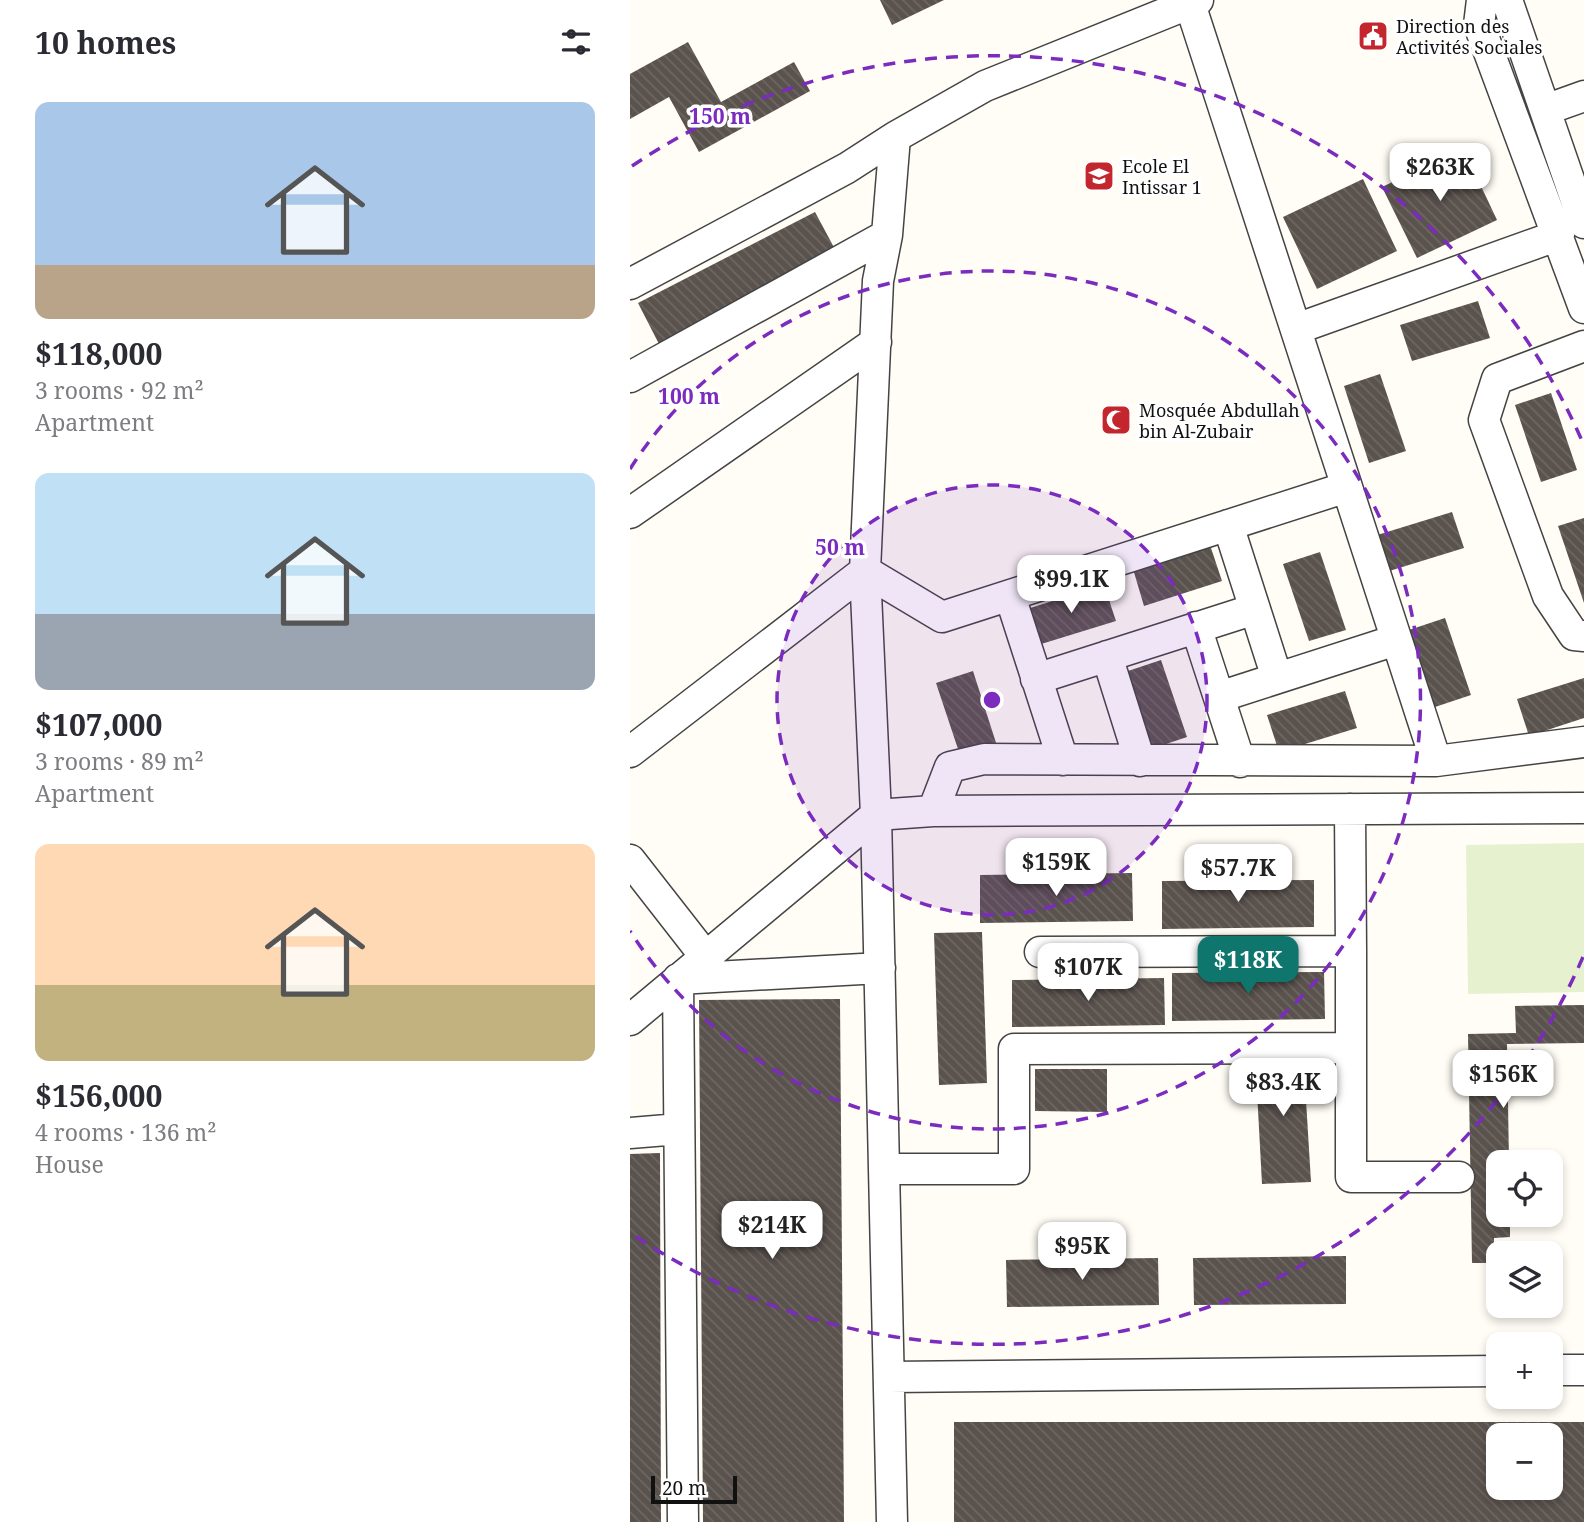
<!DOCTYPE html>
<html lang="en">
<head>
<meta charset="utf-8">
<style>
	body { margin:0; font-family:"Noto Serif",serif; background:#f2f2f3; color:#2b2b33; height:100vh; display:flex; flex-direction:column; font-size:26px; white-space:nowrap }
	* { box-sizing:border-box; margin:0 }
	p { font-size:23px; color:#7c7c81 }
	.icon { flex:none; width:38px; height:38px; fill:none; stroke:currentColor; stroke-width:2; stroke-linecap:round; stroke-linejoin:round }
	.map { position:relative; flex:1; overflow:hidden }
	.side { display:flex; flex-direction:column; background:#fff; width:630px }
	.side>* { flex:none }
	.controls { position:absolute; left:856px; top:1150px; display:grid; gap:14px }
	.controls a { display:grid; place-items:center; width:77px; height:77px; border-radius:14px; background:#fff; box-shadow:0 4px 10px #0003; font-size:35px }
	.scale { position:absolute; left:21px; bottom:18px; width:86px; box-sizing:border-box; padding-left:7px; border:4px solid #111; border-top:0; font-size:19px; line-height:24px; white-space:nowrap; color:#111; -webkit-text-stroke:5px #fff; paint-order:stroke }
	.price { position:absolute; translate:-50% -60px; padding:0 16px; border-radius:14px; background:#fff; color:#222; font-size:23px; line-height:46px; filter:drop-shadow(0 2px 4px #0008) }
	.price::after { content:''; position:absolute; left:50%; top:42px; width:21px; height:16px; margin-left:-10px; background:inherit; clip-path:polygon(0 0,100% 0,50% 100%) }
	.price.selected { background:#0f766e; color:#fff }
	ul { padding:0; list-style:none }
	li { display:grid; align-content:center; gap:14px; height:371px; padding:0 35px }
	li span { display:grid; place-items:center; height:217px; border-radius:14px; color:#555 }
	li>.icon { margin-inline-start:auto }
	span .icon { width:126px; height:126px; fill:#fffc; stroke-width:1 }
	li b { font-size:30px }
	h2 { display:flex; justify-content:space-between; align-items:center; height:84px; padding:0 35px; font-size:30px }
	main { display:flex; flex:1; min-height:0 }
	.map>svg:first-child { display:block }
	.pitch { fill:#e6f2cf }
	.building { fill:url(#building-back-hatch); fill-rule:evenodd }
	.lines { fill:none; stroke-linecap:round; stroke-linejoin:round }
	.minor-casing { stroke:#444; stroke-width:33 }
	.minor { stroke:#fff; stroke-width:30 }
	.ring { fill:none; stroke:#7b2cbf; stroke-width:3.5; stroke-dasharray:12 9 }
	.labels { text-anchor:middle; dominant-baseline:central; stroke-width:7; stroke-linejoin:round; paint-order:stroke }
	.poi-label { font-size:18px; fill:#111; stroke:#fff; text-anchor:start }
	.centre { fill:#7b2cbf; stroke:#fff; stroke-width:3.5 }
	.ring-label { font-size:21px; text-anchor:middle; font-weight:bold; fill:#7b2cbf; stroke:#fff; stroke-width:7; stroke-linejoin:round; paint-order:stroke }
</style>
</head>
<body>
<main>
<section class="side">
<h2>10 homes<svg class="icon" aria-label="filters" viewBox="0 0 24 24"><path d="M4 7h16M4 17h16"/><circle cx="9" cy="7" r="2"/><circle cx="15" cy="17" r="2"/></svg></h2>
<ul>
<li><span style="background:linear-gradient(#a9c7e8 75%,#b9a48a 0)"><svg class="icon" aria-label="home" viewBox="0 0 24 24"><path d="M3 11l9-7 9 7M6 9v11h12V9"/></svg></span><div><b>$118,000</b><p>3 rooms · 92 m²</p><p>Apartment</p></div></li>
<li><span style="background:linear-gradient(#bfe0f5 65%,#9aa5b1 0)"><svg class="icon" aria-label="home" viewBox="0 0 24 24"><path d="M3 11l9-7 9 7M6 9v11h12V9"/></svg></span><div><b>$107,000</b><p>3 rooms · 89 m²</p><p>Apartment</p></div></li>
<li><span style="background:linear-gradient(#ffd9b3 65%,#c2b280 0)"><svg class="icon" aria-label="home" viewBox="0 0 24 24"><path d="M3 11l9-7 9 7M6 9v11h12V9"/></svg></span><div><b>$156,000</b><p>4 rooms · 136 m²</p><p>House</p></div></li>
</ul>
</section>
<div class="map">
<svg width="954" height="1522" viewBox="0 0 954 1522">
	<defs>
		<pattern id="building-back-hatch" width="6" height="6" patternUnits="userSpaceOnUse" patternTransform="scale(1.75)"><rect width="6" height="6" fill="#5a524d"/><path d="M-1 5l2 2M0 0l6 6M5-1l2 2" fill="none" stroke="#6d6662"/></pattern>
	</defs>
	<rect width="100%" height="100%" fill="#fffdf5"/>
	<path class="pitch" d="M954,843V992L838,994L836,845Z"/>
	<path class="building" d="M250,0H314L262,25Z
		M58,42L91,102L164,62L180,91L69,152L39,97L0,119V74Z
		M833,148L867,220L787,258L752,187Z
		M733,179L767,251L687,289L653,217Z
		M185,212L207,253L29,344L8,303Z
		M848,301L860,338L782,361L770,325Z
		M750,374L776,451L739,463L714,386Z
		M921,393L947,470L911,482L885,405Z
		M822,512L834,548L756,572L744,536Z
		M954,518V603L928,526Z
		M580,545L592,581L514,606L503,569Z
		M690,552L716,630L679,641L653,564Z
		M474,585L486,621L408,645L397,609Z
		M815,618L841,695L805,707L779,630Z
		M531,660L557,737L521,749L495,672Z
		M343,671L368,749L332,761L306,683Z
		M954,678V718L899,736L887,699Z
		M715,691L727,728L649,752L637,715Z
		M502,873L503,921L350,923V875Z
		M684,880V927L532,929V881Z
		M352,932L357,1083L309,1085L304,933Z
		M694,972L695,1019L542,1021V973Z
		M534,978L535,1025L382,1027V980Z
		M210,999L214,1522H73L69,1000Z
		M954,1005V1043L877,1044L879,1162H868V1214H880V1237L864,1238V1263H842L838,1034L886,1033L885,1006Z
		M673,1051L681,1182L632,1184L625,1054Z
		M405,1069H477V1112L405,1111Z
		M30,1153L31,1522H0V1154Z
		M716,1256V1304L564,1305L563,1258Z
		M528,1258L529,1305L377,1307L376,1260Z
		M324,1422H954V1522H324ZM868,1435H920V1488H868Z"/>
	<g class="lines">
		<g class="minor-casing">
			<path id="minor" d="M852,0L849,25L954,308
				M877,0L954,223
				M560,4L806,761
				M915,110L954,96
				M0,284L217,168L265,137
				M666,329L929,235
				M954,346L867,379L854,420L918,596L944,635L954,636
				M0,377L257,235
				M0,513L246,342
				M598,525L647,678
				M380,596L433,760
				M566,627L610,762
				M477,656L510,761
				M406,679L625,609
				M589,697L766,640
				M0,752L235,571L312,617L717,487
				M303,811L320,767L354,759L806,761L954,742
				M0,860L75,956
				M410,952L721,951L720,809
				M0,1020L246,815L303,811L954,808
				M721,1048V1177H829
				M0,1133L49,1129
				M255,1169H384V1049L721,1048V951
				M920,1370H954
				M259,1377L868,1371
				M53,1522L48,979L250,968
				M262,1522L246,815L235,571L248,281L257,235L265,137L355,86L568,0"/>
		</g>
		<use href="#minor" class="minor"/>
	</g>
	<circle cx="362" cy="700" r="215" fill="#7b2cbf" fill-opacity=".12"/>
	<g class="ring">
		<circle cx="362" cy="700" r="215"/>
		<path d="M0 469A429 429 0 1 1 0 931"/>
		<path d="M953 957A644 644 0 0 1 2 1234M2 166A644 644 0 0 1 953 443"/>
	</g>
	<defs>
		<g id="civic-square" transform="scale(1.575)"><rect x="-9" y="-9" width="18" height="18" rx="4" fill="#c4262e" stroke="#fff"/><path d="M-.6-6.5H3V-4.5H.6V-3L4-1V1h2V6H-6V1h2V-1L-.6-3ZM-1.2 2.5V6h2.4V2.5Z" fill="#fff"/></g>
		<g id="school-square" transform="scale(1.575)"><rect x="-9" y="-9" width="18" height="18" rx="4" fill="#c4262e" stroke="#fff"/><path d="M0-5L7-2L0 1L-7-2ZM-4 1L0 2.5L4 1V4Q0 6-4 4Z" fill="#fff"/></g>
		<g id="mosque-square" transform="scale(1.575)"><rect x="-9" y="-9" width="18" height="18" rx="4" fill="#c4262e" stroke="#fff"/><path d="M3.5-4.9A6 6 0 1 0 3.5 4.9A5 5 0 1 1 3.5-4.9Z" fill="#fff"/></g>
	</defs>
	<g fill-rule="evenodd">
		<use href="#civic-square" x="743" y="36"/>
		<use href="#school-square" x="469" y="176"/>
		<use href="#mosque-square" x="486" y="420"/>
	</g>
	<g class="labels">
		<g class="poi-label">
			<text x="766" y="26">Direction des<tspan x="766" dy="21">Activités Sociales</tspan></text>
			<text x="492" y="166">Ecole El<tspan x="492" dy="21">Intissar 1</tspan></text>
			<text x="509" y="410">Mosquée Abdullah<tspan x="509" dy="21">bin Al-Zubair</tspan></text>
		</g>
	</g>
	<circle cx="362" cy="700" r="10" class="centre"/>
	<g class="ring-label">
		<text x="90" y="124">150 m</text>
		<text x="59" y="404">100 m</text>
		<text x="210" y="555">50 m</text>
	</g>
</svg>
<div class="controls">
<a><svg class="icon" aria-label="locate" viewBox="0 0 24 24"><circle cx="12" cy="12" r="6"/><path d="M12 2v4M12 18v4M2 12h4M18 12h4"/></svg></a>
<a><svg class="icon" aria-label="layers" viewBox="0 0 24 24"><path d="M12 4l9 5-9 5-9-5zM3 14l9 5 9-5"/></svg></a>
<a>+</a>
<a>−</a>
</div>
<div class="scale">20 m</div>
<b class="price" style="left:810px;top:203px">$263K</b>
<b class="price" style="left:441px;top:615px">$99.1K</b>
<b class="price" style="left:426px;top:898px">$159K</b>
<b class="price" style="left:608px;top:904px">$57.7K</b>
<b class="price selected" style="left:618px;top:996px">$118K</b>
<b class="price" style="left:458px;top:1003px">$107K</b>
<b class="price" style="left:873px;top:1110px">$156K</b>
<b class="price" style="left:653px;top:1118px">$83.4K</b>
<b class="price" style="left:142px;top:1261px">$214K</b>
<b class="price" style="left:452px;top:1282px">$95K</b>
</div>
</main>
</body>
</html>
